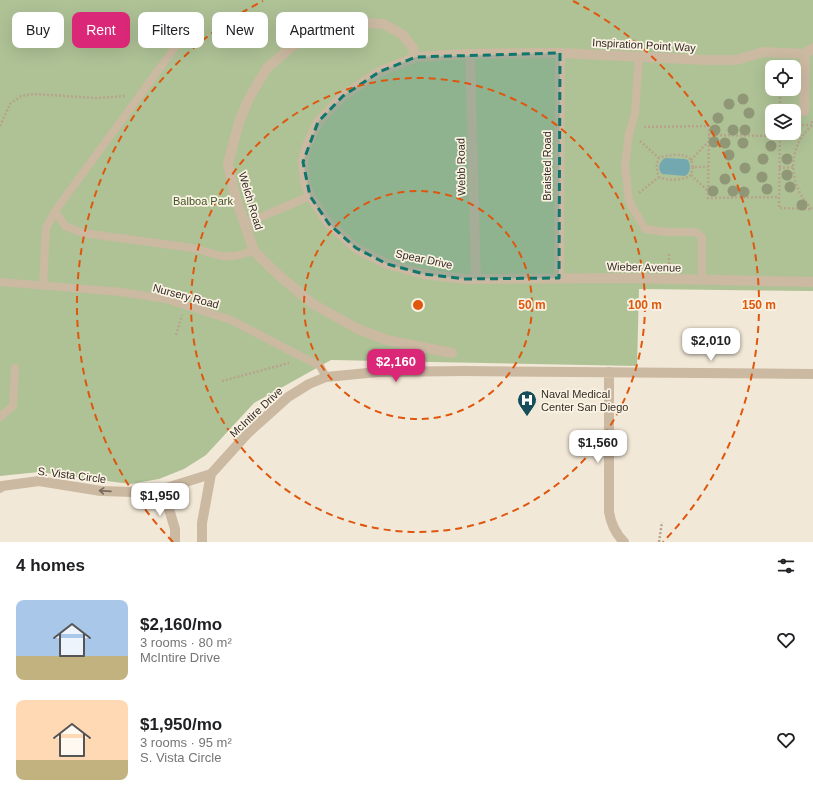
<!DOCTYPE html>
<html lang="en">
<head>
<meta charset="utf-8">
<style>
	body { margin:0; font-family:Arial,sans-serif; background:#f2f2f2; color:#202124; height:100vh; display:flex; flex-direction:column; font-size:15px; white-space:nowrap }
	* { box-sizing:border-box; margin:0 }
	p { font-size:13px; color:#757577 }
	.icon { flex:none; width:22px; height:22px; fill:none; stroke:currentColor; stroke-width:2; stroke-linecap:round; stroke-linejoin:round }
	.map { position:relative; height:542px; overflow:hidden }
	.details { display:flex; flex-direction:column; background:#fff; flex:1 }
	.details>* { flex:none }
	.top-card { position:absolute; left:12px; top:12px; width:400px; height:36px; display:flex; gap:8px }
	.fabs { position:absolute; left:765px; top:60px; display:grid; gap:8px }
	.fabs a { display:grid; place-items:center; width:36px; height:36px; border-radius:8px; background:#fff; box-shadow:0 4px 16px #0002; font-size:20px }
	.price { position:absolute; translate:-50% -34px; padding:0 9px; border-radius:8px; background:#fff; color:#222; font-size:13px; line-height:26px; filter:drop-shadow(0 1px 2px #0008) }
	.price::after { content:''; position:absolute; left:50%; top:24px; width:12px; height:9px; margin-left:-6px; background:inherit; clip-path:polygon(0 0,100% 0,50% 100%) }
	.price.on { background:#db2777; color:#fff }
	ul { padding:0; list-style:none }
	li { display:flex; align-items:center; gap:12px; height:100px; padding:0 16px }
	li span { display:grid; place-items:center; flex:none; width:112px; height:80px; border-radius:8px; color:#555 }
	li>.icon { margin-inline-start:auto }
	span .icon { width:48px; height:48px; fill:#fffc; stroke-width:1 }
	li b { font-size:17px }
	h2 { display:flex; justify-content:space-between; align-items:center; height:48px; padding:0 16px; font-size:17px }
	.pill { padding:0 14px; border-radius:8px; background:#fff; box-shadow:0 4px 16px #0002; font-size:14px; line-height:36px }
	.pill.on { background:#db2777; color:#fff }
	.map>svg:first-child { display:block }
	.green { fill:#afc296; fill-rule:evenodd }
	.water { fill:#74a8b1 }
	.lines { fill:none; stroke-linecap:round; stroke-linejoin:round }
	.path { stroke:#b7a38c; stroke-width:2.5; stroke-dasharray:2 2; stroke-linecap:butt }
	.lane { stroke:#cbb9a2; stroke-width:8 }
	.street { stroke:#cbb9a2; stroke-width:10 }
	.tree { fill:#909776 }
	.oneway { stroke:#786b5d }
	.marked { fill:#0f766e; fill-opacity:0.2; stroke:#0f766e; stroke-width:3; stroke-dasharray:8 5; stroke-linejoin:round }
	.ring { fill:none; stroke:#df570d; stroke-width:2; stroke-dasharray:7 5 }
	.labels { text-anchor:middle; dominant-baseline:central; stroke-width:3.5; stroke-linejoin:round; paint-order:stroke }
	.street-label { font-size:11px; fill:#352c25; stroke:#faf2e3 }
	.park-label { font-size:11px; fill:#405527; stroke:#faf2e3 }
	.poi-label { font-size:11px; fill:#352c25; stroke:#faf2e3; text-anchor:start }
	.centre { fill:#df570d; stroke:#faf2e3; stroke-width:2 }
	.ring-label { font-size:12px; text-anchor:middle; font-weight:bold; fill:#df570d; stroke:#faf2e3; stroke-width:3.5; stroke-linejoin:round; paint-order:stroke }
</style>
</head>
<body>
<div class="map">
<svg width="813" height="542" viewBox="0 0 813 542">
	<rect width="100%" height="100%" fill="#f2e8d7"/>
	<path class="green" d="M0,0H813V291L639,289L637,366L331,360L254,403L206,455L184,469L159,479L130,484L39,472L0,476ZM772,67H794V89H772ZM772,111H794V133H772Z"/>
	<path class="water" d="M665,158L685,159L688,160C691,166 691,172 685,176L662,174C657,169 659,162 665,158Z"/>
	<g class="lines">
		<path class="path" d="M780,111V96L784,89
			M794,125H812V119
			M0,126L10,104L21,96L34,94L96,98L126,96
			M644,127L709,126L708,198L779,197
			M780,133L779,208L812,209
			M708,135L780,136
			M640,141L659,158
			M691,160L708,142
			M693,167L691,175C683,181 668,181 659,177C656,169 656,165 659,158C666,155 686,152 691,160C692,162 692,165 693,167H708
			M779,168L793,167
			M691,175L708,191
			M639,193L659,177
			M812,209C807,203 802,198 799,191C788,169 793,140 813,125
			M669,268V252
			M176,335L182,315
			M222,381L289,363
			M659,542L662,522"/>
		<path class="lane" d="M182,38L55,211L65,226L83,233L193,248L221,256H235L254,251
			M639,57L635,113L629,134L625,165L629,201L645,229L666,232H695L702,237V280
			M245,224L310,196
			M0,282L121,292L166,299L231,320L320,366L326,377
			M43,286L46,228L55,211
			M0,417L13,406L15,368"/>
		<path class="street" d="M813,48L805,54L763,52L736,60H708L560,53L470,54L416,57L379,72L343,96L318,122L307,146L303,162L305,182L310,196L329,224L356,248L387,264L424,274L465,279L625,278L813,282
			M470,54L476,279
			M416,57L412,47L403,35L384,24L352,22L321,28L290,48L267,68L249,98L239,122L228,164L236,199L254,251L275,272L313,304L358,329L387,340L452,353
			M804,111L805,54
			M559,278L560,53
			M609,372V512C611,524 615,533 624,542
			M0,488L2,486L39,481L101,491L134,492L163,489L211,474
			M163,489L175,529V542
			M202,542V523L211,474L248,433L288,397L309,384L326,377L378,372L464,371L813,374"/>
	</g>
	<g class="tree">
		<circle cx="743" cy="99" r="5.5"/>
		<circle cx="729" cy="104" r="5.5"/>
		<circle cx="749" cy="113" r="5.5"/>
		<circle cx="718" cy="118" r="5.5"/>
		<circle cx="715" cy="130" r="5.5"/>
		<circle cx="733" cy="130" r="5.5"/>
		<circle cx="745" cy="130" r="5.5"/>
		<circle cx="714" cy="142" r="5.5"/>
		<circle cx="725" cy="143" r="5.5"/>
		<circle cx="743" cy="143" r="5.5"/>
		<circle cx="771" cy="146" r="5.5"/>
		<circle cx="729" cy="155" r="5.5"/>
		<circle cx="763" cy="159" r="5.5"/>
		<circle cx="787" cy="159" r="5.5"/>
		<circle cx="745" cy="168" r="5.5"/>
		<circle cx="787" cy="175" r="5.5"/>
		<circle cx="762" cy="177" r="5.5"/>
		<circle cx="725" cy="179" r="5.5"/>
		<circle cx="790" cy="187" r="5.5"/>
		<circle cx="767" cy="189" r="5.5"/>
		<circle cx="713" cy="191" r="5.5"/>
		<circle cx="733" cy="191" r="5.5"/>
		<circle cx="744" cy="192" r="5.5"/>
		<circle cx="802" cy="205" r="5.5"/>
	</g>
	<defs><path id="oneway-shaft" d="M-6 0H5M1.5-3L5.5 0L1.5 3" fill="none" stroke-width="1.6" stroke-linecap="round" stroke-linejoin="round"/></defs>
	<use class="oneway" href="#oneway-shaft" transform="translate(105 491) rotate(-176)"/>
	<path class="marked" d="M560,53L559,278L465,279L424,274L387,264L356,248L329,224L310,196L303,162L318,122L343,96L379,72L416,57Z"/>
	<g class="ring">
		<circle cx="418" cy="305" r="114"/>
		<circle cx="418" cy="305" r="227"/>
		<path d="M173 542A341 341 0 0 1 263 1M573 1A341 341 0 0 1 663 542"/>
	</g>
	<defs>
		<g id="hospital-pin" transform="scale(1)"><path d="M0 17L-7.5 6A9.5 9.5 0 1 1 7.5 6Z" fill="#184e59" stroke="#faf2e3"/><path d="M-5-5h3v3.5h4V-5h3V5h-3V1.5h-4V5h-3Z" fill="#fff"/></g>
	</defs>
	<g fill-rule="evenodd">
		<use href="#hospital-pin" x="527" y="400"/>
	</g>
	<g class="labels">
		<g class="street-label">
			<text transform="translate(644 45) rotate(3)">Inspiration Point Way</text>
			<text transform="translate(547 166) rotate(-90)">Braisted Road</text>
			<text transform="translate(461 167) rotate(-91)">Webb Road</text>
			<text transform="translate(251 201) rotate(73)">Welch Road</text>
			<text transform="translate(424 259) rotate(12)">Spear Drive</text>
			<text transform="translate(644 267) rotate(1)">Wieber Avenue</text>
			<text transform="translate(186 296) rotate(15)">Nursery Road</text>
			<text transform="translate(256 412) rotate(-43)">McIntire Drive</text>
			<text transform="translate(72 475) rotate(7)">S. Vista Circle</text>
		</g>
		<g class="park-label">
			<text x="203" y="201">Balboa Park</text>
		</g>
		<g class="poi-label">
			<text x="541" y="394">Naval Medical<tspan x="541" dy="13">Center San Diego</tspan></text>
		</g>
	</g>
	<circle cx="418" cy="305" r="6" class="centre"/>
	<g class="ring-label">
		<text x="532" y="309">50 m</text>
		<text x="645" y="309">100 m</text>
		<text x="759" y="309">150 m</text>
	</g>
</svg>
<div class="fabs">
<a><svg class="icon" aria-label="locate" viewBox="0 0 24 24"><circle cx="12" cy="12" r="6"/><path d="M12 2v4M12 18v4M2 12h4M18 12h4"/></svg></a>
<a><svg class="icon" aria-label="layers" viewBox="0 0 24 24"><path d="M12 4l9 5-9 5-9-5zM3 14l9 5 9-5"/></svg></a>
</div>
<b class="price" style="left:711px;top:362px">$2,010</b>
<b class="price on" style="left:396px;top:383px">$2,160</b>
<b class="price" style="left:598px;top:464px">$1,560</b>
<b class="price" style="left:160px;top:517px">$1,950</b>
<div class="top-card">
<a class="pill">Buy</a>
<a class="pill on">Rent</a>
<a class="pill">Filters</a>
<a class="pill">New</a>
<a class="pill">Apartment</a>
</div>
</div>
<section class="details">
<h2>4 homes<svg class="icon" aria-label="filters" viewBox="0 0 24 24"><path d="M4 7h16M4 17h16"/><circle cx="9" cy="7" r="2"/><circle cx="15" cy="17" r="2"/></svg></h2>
<ul>
<li><span style="background:linear-gradient(#a9c7e8 70%,#c2b280 0)"><svg class="icon" aria-label="home" viewBox="0 0 24 24"><path d="M3 11l9-7 9 7M6 9v11h12V9"/></svg></span><div><b>$2,160/mo</b><p>3 rooms · 80 m²</p><p>McIntire Drive</p></div><svg class="icon" aria-label="heart" viewBox="0 0 24 24"><path d="M12 20l-8-8c-3-5 5-10 8-4 3-6 11-1 8 4z"/></svg></li>
<li><span style="background:linear-gradient(#ffd9b3 75%,#c2b280 0)"><svg class="icon" aria-label="home" viewBox="0 0 24 24"><path d="M3 11l9-7 9 7M6 9v11h12V9"/></svg></span><div><b>$1,950/mo</b><p>3 rooms · 95 m²</p><p>S. Vista Circle</p></div><svg class="icon" aria-label="heart" viewBox="0 0 24 24"><path d="M12 20l-8-8c-3-5 5-10 8-4 3-6 11-1 8 4z"/></svg></li>
</ul>
</section>
</body>
</html>
